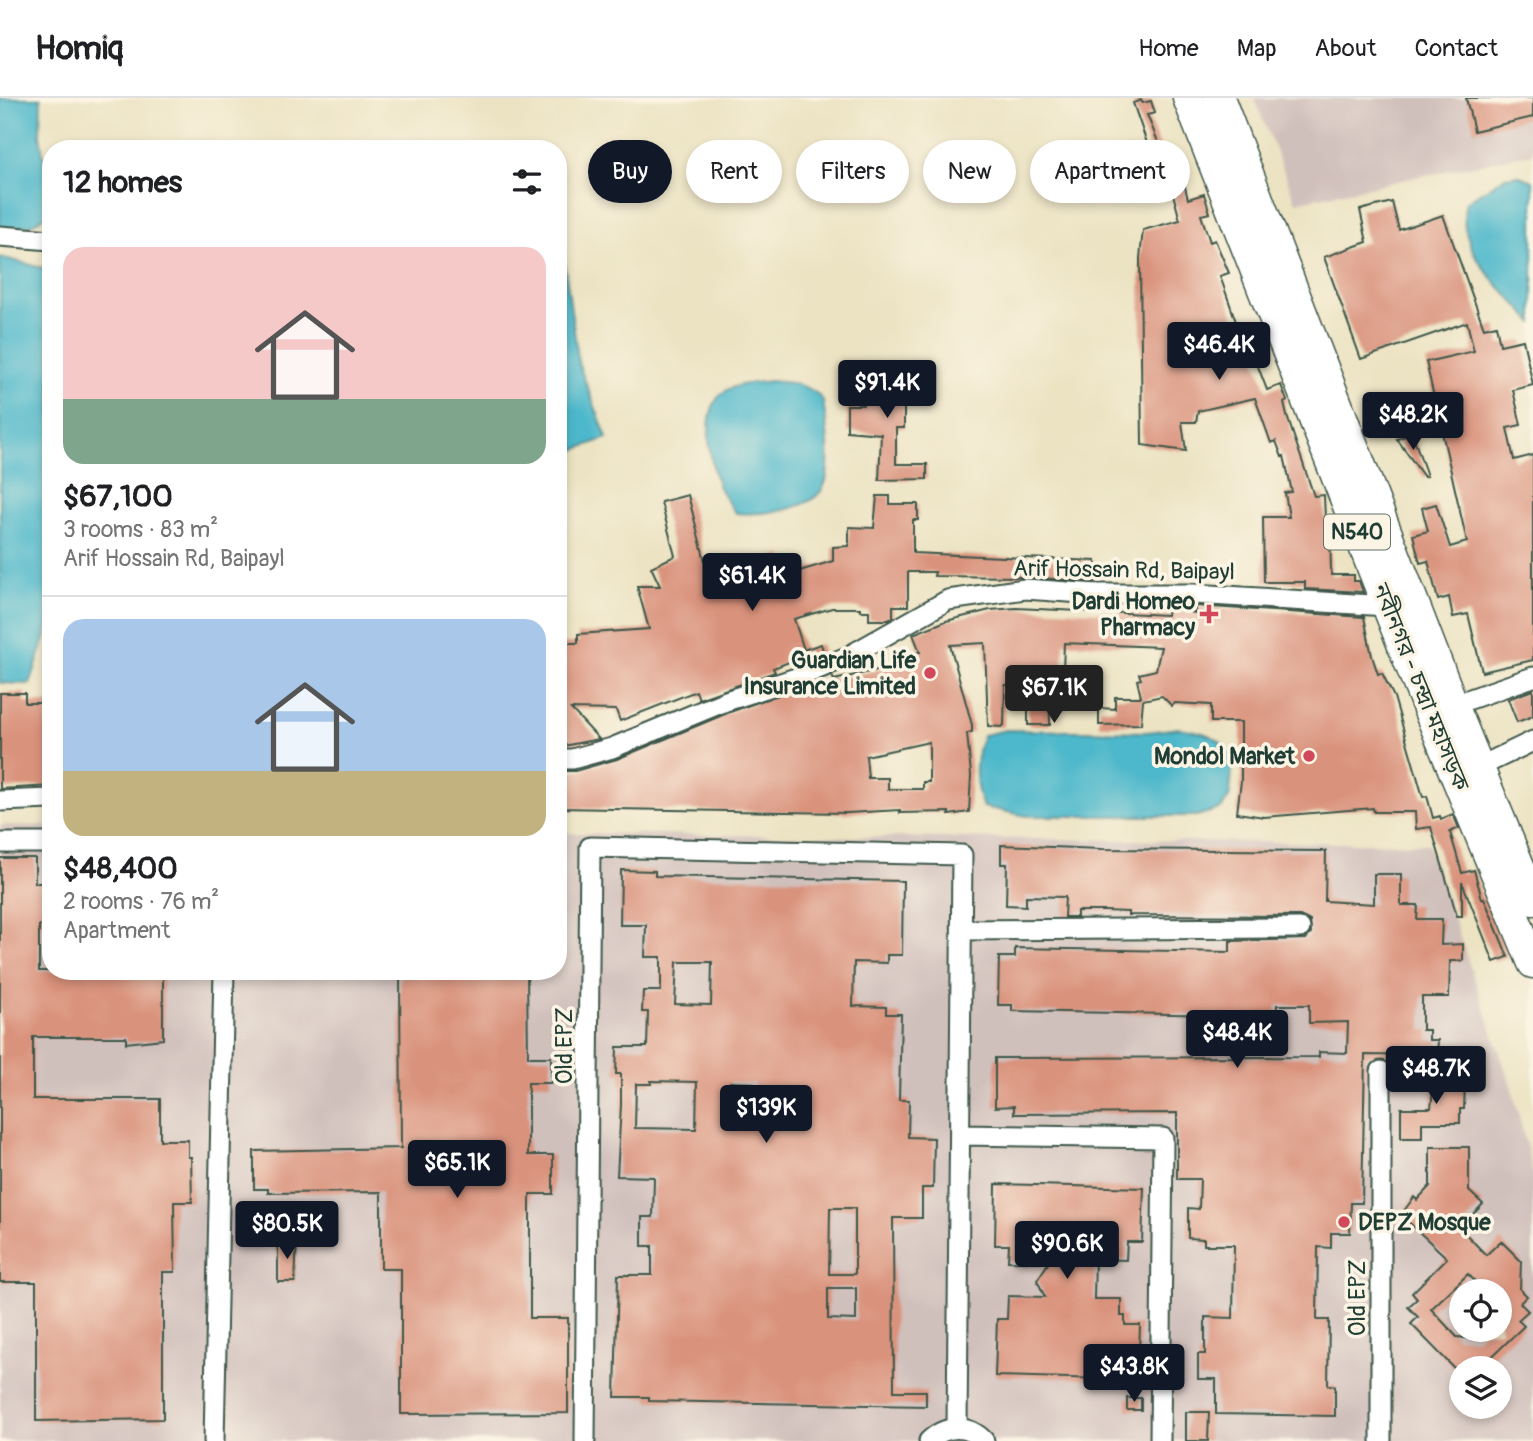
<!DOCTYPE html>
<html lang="en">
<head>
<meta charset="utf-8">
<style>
	body { margin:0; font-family:Pangolin,"Noto Sans Bengali",sans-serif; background:#f6f6f6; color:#202124; height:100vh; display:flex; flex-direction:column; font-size:26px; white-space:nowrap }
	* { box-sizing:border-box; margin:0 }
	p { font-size:23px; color:#757577 }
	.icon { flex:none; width:38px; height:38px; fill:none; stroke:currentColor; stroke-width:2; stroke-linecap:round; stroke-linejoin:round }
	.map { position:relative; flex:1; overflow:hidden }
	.drawer { position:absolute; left:42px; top:42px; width:525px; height:840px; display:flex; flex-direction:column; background:#fff; border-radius:28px; box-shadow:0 4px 10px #0003 }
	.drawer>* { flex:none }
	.banner { position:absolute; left:588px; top:42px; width:665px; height:63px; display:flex; gap:14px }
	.controls { position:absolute; left:1449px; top:1181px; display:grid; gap:14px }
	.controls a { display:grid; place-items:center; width:63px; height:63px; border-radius:50%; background:#fff; box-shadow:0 4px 10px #0003; font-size:35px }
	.price { position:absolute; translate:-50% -60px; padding:0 16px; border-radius:7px; background:#111827; color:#fff; font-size:23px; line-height:46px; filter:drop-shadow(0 2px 4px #0008) }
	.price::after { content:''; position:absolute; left:50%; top:42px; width:21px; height:16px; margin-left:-10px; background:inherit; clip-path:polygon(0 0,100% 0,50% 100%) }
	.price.on { background:#222; color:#fff }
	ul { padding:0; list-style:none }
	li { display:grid; align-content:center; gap:14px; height:371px; padding:0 21px }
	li+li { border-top:2px solid #e0e0e0 }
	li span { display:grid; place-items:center; height:217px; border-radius:21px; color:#555 }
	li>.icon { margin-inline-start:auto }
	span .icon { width:126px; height:126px; fill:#fffc; stroke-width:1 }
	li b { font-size:30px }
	h2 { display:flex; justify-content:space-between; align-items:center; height:84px; padding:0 21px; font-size:30px }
	.tag { padding:0 24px; border-radius:32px; background:#fff; box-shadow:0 4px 10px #0003; font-size:24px; line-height:63px }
	.tag.on { background:#111827; color:#fff }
	header { display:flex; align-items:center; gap:42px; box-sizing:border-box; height:98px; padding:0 35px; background:#fff; border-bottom:2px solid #e0e0e0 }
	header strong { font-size:33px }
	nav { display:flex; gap:38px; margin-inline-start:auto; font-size:24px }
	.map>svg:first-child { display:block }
	.industrial { fill:#d0c0bc; fill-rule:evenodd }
	.water { fill:#4eb8cb; stroke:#367a80; stroke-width:2 }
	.building { fill:#d9927c; fill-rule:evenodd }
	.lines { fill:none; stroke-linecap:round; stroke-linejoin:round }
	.minor-casing { stroke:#3e5649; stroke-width:23 }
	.highway-casing { stroke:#3e5649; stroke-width:33 }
	.minor { stroke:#fff; stroke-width:19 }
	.highway { stroke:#fff; stroke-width:30 }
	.poi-dot { fill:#d1495b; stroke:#fcf5e5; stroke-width:2.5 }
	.labels { text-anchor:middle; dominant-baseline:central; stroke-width:7; stroke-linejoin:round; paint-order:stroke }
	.shield { fill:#fcf5e5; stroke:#617469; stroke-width:2 }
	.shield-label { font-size:21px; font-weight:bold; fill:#1f3d34 }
	.street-label { font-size:23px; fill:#1f3d34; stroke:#fcf5e5 }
	.poi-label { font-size:23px; font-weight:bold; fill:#1f3d34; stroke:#fcf5e5; text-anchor:end }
</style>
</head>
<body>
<header>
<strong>Homiq</strong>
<nav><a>Home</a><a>Map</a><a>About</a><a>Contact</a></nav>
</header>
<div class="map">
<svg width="1533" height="1343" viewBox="0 0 1533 1343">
	<rect width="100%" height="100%" fill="#fcf5e5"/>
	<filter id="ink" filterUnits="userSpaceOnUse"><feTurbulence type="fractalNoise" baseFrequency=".0143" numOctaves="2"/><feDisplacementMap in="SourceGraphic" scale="14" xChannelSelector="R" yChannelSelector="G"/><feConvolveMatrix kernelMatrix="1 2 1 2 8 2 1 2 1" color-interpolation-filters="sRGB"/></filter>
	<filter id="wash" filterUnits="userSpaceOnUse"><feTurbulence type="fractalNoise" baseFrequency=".00686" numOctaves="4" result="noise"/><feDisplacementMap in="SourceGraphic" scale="28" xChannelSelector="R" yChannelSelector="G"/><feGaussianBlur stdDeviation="1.57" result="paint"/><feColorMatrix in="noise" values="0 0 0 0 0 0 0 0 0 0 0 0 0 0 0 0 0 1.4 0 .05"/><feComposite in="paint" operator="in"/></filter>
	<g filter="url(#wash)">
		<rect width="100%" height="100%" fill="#ece3c3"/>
		<path class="industrial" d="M1254,0H1533V55L1296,104Z
			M0,727L51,728V873H558V735L1428,746L1513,993L1533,1075V1343H0ZM1461,1194H1500V1232H1461ZM1461,1270H1500V1309H1461Z"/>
		<path class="water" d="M0,0H41L40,37L50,101L49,116L30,127L0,131Z
			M1517,77L1533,83V224C1504,191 1454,154 1466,104L1505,79Z
			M558,123L579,267L607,340L558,358Z
			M0,159L51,172V523L30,586L0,585Z
			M771,283C789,284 813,287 823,303C826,322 833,373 823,390C810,413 760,417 736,415C730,407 722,397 718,387C710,364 700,311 724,294C736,285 757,285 771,283Z
			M1180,630C1228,638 1237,651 1229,699L1221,711L1196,718H1027L983,709C973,685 974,660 983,637L1006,632L1147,634Z"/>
		<g id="blocks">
			<path class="building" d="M1466,0H1533V19L1474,33Z
				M1141,2L1142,5L1151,3L1155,15L1147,17L1164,58L1153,62L1133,5Z
				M1183,81L1188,101L1204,96L1210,115L1201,117L1210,144L1215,142L1229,175L1220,178L1241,238L1246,237L1267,292L1281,287L1287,303L1284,305L1287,318L1314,398L1324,397L1325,421H1330L1331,477H1354V483H1359L1363,494L1305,491V484H1264L1263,419H1289L1285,395L1292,394L1284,358L1282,359L1276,343L1271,345L1255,300L1198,313L1196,324H1182L1186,353L1142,347L1140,160L1143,132L1180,122L1170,85Z
				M1392,104L1399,132L1443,117L1484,230L1496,227L1500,247L1523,242L1533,287L1513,292L1521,327L1507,330L1514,362L1533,357V562L1482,574L1468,516L1453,519L1449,499L1438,502L1428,463L1420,465L1413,437L1428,433L1422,410L1436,406L1450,449L1467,444L1426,264L1474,253L1467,224L1361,261L1324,159L1367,144L1360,112Z
				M893,273H918L917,301H904V330H896V366H927V381L879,382L881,336L847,333V307H863V278H893Z
				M1412,335L1427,378L1424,379L1397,341Z
				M688,397L706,467L733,459L734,462L749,458L751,464L782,457L786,473L792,471L793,475L833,463V449L849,448V429L874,430L877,398H890V406H918V422H913V455L1096,463L1095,484L1026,479L934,478L935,474H908V508H893V519L888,522H869V513H860V510H832L794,521L806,558L773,570L775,574L699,601L696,593L620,623L616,612L571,611L599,641L558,649L562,573L558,545H578V536L649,531L637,488H660L651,469L675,458L661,404Z
				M1196,508L1364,519L1372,558L1378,576L1382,575L1394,599L1423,699L1427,698L1433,720L1440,718L1441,721L1453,716L1459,730L1450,734L1462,775L1474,772L1482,801L1484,800L1508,859L1494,864L1462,784V818H1457L1431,729L1416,731L1415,714H1374L1373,710L1264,719L1237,715L1241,683V624H1211V607L1175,605L1172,608L1162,598L1143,602L1141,626L1099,627V610L1115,611V599H1141L1137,582L1141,581L1139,576L1156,572L1161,549L1064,545L1063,574L1049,573L1050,627H1028V586L1005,587L1004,627L1002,629L988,628L985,545L950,547L972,627V634L967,635L971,677L969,714L949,717V714L900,715V712L847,715L558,710V673H575L617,661L730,614L832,578L834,582L903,566L902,558L920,554L913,536L946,523L990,512L1016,510L1167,517L1168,509L1195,515ZM929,644V684H923V691H888V680H868L866,658Z
				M821,546L824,555L809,561L806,551Z
				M1533,592V618L1517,624L1508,601Z
				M0,595H25V605H51V688L0,691Z
				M1001,747L1101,751L1326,753L1325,803L1374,806V776H1401V807H1418L1417,821H1442L1441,847L1463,846V863H1450L1449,899H1422V932H1429V942H1438L1437,958L1365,957L1362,1105H1351L1350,1135H1331V1150L1318,1149L1317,1222H1329L1328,1287L1335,1288V1318L1216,1316V1281H1198V1256H1205V1219L1233,1220L1234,1147H1204V1141L1188,1140V1110L1199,1111L1200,1081H1177V1015L1014,1016V1008L995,1009V960L1319,959V954L1347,955L1348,924L1309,925V907H1277L1276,918L1012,913V907H998L999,859H1015V850L1230,854V843L1306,841L1311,835L1310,823L1300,818L1128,817V814L1105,813H1077V819H1064L1065,799L1026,798V808L1006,807L1007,766H1001Z
				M0,760H35V785H47V828H39V873H163V941L126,945V939H33V1001H160V1042H188V1059H191L192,1104H174L175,1174H163V1321L36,1323V1184H0Z
				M621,772L655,773V778L903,783L902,857H887V865L854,864L853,908L886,909V916H901L899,1002H909L908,1039L934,1040L933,1090H922V1120H893L894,1293H926V1308L649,1303V1299H615L618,1177H652V1148H642V1119H653L654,1079L617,1078L621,1007V976H616L617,949H647L648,914H642L643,893H661V859H645L646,827H620ZM677,864H712L711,907L675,906ZM651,983L697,984L696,1031L635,1030L636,986H651ZM730,984L754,985L753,1016H729ZM830,1110H855V1176H829ZM828,1190H856V1222L828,1221Z
				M400,873H527L528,959H551V985H528V1057H553V1096H530V1220H568V1315L401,1316V1171H381V1094L268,1095V1091H254V1053L401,1050Z
				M1435,974L1460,975V986H1465L1464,1011H1460V1025H1422V1040H1401V1010H1431Z
				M1430,1049H1469V1093L1483,1106L1460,1130L1486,1157L1501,1143L1521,1163L1520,1191L1527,1198L1520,1205L1528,1213L1518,1222L1524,1228L1480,1270H1454L1411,1226L1418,1219L1408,1209L1417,1201L1412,1195L1447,1160L1401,1117L1414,1099L1417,1102L1430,1088ZM1468,1176L1485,1194H1500V1232H1484L1476,1241L1457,1239L1431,1211Z
				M996,1086L1144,1090L1142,1144H1127L1126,1162L1095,1161L1094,1201H1121V1218H1125V1227H1140L1138,1282L995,1278L997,1221H1007L1008,1198L1045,1199L1037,1182L1049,1164L1008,1163L1009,1147H995Z
				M278,1142H297L295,1184H278Z
				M1127,1300H1141V1312H1127Z
				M1186,1314H1209L1208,1343H1186Z"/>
		</g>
	</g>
	<g filter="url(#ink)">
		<use href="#blocks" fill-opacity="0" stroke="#3e5649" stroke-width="2"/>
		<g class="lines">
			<g class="minor-casing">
				<path id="minor" d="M0,138L51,142
					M1453,607L1533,579
					M558,661H572L612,650L726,603L796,580L849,558L948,502L1025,491L1097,496H1194L1387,508
					M1479,669L1533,643
					M0,703L51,701
					M0,745H51
					M962,832L1300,830
					M1381,973V1343
					M960,1037L1163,1040L1160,1343
					M214,1343L224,873
					M585,1343L590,749L962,757L957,1330
					M929,1343C945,1327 968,1326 984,1343"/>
			</g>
			<g class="highway-casing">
				<path id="highway" d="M1188,0L1418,586L1533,865
					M1219,0L1451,602L1533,802"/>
			</g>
			<use href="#minor" class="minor"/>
			<use href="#highway" class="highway"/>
		</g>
	</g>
	<g class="poi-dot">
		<path d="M1205.5 505.5h7v7h7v7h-7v7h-7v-7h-7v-7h7z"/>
		<circle cx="930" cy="575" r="7"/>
		<circle cx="1309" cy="658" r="7"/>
		<circle cx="1344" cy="1124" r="7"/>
	</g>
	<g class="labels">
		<rect class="shield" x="1324" y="416.5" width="66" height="35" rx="5"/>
		<g class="shield-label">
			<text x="1357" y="434">N540</text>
		</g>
		<g class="street-label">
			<text transform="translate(1124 472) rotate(1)">Arif Hossain Rd, Baipayl</text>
			<text transform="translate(1421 589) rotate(68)">নবীনগর - চন্দ্রা মহাসড়ক</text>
			<text transform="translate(564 948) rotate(-90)">Old EPZ</text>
			<text transform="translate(1357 1200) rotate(-90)">Old EPZ</text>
		</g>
		<g class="poi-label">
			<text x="1195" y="503">Dardi Homeo<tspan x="1195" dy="26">Pharmacy</tspan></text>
			<text x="916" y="562">Guardian Life<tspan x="916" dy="26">Insurance Limited</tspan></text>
			<text x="1295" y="658">Mondol Market</text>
			<text x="1358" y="1124" text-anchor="start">DEPZ Mosque</text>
		</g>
	</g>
</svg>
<div class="controls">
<a><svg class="icon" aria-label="locate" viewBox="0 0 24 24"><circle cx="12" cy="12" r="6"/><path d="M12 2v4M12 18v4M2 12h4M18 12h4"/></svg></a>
<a><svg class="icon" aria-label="layers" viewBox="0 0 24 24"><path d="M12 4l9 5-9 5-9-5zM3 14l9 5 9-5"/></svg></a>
</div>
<b class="price" style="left:1219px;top:284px">$46.4K</b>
<b class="price" style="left:887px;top:322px">$91.4K</b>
<b class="price" style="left:1413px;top:354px">$48.2K</b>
<b class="price" style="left:752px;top:515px">$61.4K</b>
<b class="price on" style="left:1054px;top:627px">$67.1K</b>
<b class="price" style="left:1237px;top:972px">$48.4K</b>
<b class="price" style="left:1436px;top:1008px">$48.7K</b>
<b class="price" style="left:766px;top:1047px">$139K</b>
<b class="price" style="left:457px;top:1102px">$65.1K</b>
<b class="price" style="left:287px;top:1163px">$80.5K</b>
<b class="price" style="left:1067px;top:1183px">$90.6K</b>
<b class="price" style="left:1134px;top:1306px">$43.8K</b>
<div class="banner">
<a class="tag on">Buy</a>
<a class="tag">Rent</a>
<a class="tag">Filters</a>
<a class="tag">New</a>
<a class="tag">Apartment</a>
</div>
<section class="drawer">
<h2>12 homes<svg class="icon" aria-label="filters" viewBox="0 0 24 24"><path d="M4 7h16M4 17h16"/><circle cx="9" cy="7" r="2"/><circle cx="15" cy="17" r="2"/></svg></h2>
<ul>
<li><span style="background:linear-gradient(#f6c9c9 70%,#7fa58c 0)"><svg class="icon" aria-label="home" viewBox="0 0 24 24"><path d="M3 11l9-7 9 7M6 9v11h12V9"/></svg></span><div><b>$67,100</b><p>3 rooms · 83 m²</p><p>Arif Hossain Rd, Baipayl</p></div></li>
<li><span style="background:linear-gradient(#a9c7e8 70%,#c2b280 0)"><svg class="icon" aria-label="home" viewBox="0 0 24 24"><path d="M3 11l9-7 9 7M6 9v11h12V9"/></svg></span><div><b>$48,400</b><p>2 rooms · 76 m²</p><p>Apartment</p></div></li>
</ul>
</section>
</div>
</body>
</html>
